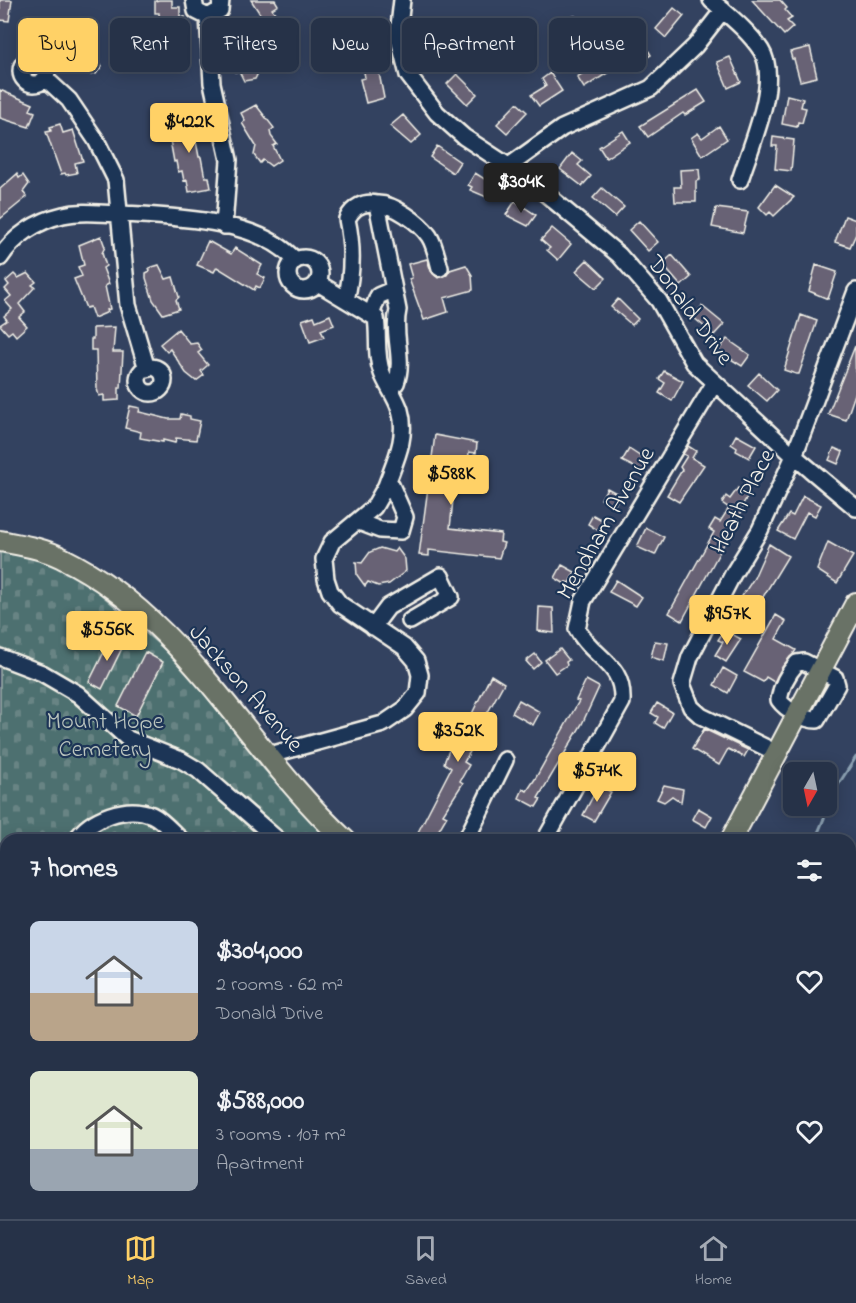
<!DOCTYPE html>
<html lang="en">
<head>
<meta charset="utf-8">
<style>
	body { margin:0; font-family:"Indie Flower",sans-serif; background:#323e52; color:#f1f3f6; height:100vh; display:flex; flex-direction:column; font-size:22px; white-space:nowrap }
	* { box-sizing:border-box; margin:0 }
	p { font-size:20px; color:#a4aab4 }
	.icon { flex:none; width:33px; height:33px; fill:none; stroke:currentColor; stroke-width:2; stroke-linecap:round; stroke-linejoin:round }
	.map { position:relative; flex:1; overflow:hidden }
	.details { position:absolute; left:0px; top:834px; width:856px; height:386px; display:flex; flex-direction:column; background:#263248; border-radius:18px 18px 0 0; box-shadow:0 3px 15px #0003,0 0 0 2px #424d60 }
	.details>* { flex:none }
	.hud { position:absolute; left:18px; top:18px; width:820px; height:54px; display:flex; gap:12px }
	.needle { width:39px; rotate:189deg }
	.tools { position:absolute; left:783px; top:762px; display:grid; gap:12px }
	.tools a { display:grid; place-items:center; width:54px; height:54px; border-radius:9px; background:#263248; box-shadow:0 3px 15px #0003,0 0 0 2px #424d60; font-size:30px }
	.price { position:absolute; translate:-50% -51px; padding:0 14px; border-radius:6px; background:#ffd166; color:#111; font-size:20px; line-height:39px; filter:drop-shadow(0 2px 3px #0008) }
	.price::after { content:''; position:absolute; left:50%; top:36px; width:18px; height:14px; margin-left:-9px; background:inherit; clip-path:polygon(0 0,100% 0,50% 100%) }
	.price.selected { background:#222; color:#fff }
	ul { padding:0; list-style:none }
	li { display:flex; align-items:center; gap:18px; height:150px; padding:0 30px }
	li span { display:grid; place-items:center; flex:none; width:168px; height:120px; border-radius:9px; color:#555 }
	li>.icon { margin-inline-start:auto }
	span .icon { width:72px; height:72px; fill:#fffc; stroke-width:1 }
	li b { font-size:26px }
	h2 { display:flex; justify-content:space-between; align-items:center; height:72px; padding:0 30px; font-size:26px }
	.tag { padding:0 21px; border-radius:9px; background:#263248; box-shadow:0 3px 15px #0003,0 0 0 2px #424d60; font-size:21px; line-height:54px }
	.tag.selected { background:#ffd166; color:#111 }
	.tabs { display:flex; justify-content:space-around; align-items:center; height:84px; border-top:2px solid #424d60; background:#263248; font-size:16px; color:#a4aab4 }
	.tabs a { display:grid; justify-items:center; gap:3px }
	.tabs .selected { color:#ffd166 }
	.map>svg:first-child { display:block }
	.cemetery { fill:url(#cemetery-stones); stroke:#a1b0ac; stroke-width:1.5 }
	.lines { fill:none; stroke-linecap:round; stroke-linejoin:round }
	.stream { stroke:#8ca1b2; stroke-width:3 }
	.building { fill:#676275; stroke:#f4f1e8; stroke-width:1.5 }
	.minor-casing { stroke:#f4f1e8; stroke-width:20 }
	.major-casing { stroke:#f4f1e8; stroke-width:24 }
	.highway-casing { stroke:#f4f1e8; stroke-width:27 }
	.path { stroke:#f4f1e8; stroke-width:1.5; stroke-dasharray:4.5 4.5; stroke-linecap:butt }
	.minor { stroke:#1d3557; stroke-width:15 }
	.major { stroke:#697266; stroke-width:20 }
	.highway { stroke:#697266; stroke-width:22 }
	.labels { text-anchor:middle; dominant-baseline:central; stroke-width:4.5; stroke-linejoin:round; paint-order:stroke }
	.street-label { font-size:24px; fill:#f4f1e8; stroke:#1d3557 }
	.park-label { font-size:24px; fill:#bac4be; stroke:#1d3557 }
</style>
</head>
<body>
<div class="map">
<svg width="856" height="1219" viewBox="0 0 856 1219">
	<defs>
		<pattern id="cemetery-stones" width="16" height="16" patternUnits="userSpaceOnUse" patternTransform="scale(1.5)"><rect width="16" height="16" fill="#4e6f70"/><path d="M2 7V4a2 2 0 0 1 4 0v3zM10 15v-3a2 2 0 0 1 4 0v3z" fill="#688484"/></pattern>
	</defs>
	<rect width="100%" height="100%" fill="#334260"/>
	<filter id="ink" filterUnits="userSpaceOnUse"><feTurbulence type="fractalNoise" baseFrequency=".0167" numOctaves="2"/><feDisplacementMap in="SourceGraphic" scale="12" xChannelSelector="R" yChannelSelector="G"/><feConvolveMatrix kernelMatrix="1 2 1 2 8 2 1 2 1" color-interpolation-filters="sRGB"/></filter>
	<g filter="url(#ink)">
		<path class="cemetery" d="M0,550L43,560L61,567L90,585L179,662L264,769L329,840H6V1214H507L505,1219H0Z"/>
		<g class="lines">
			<path class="stream" d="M815,840L838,785L856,757
				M639,1219L641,1215L659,1214"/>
		</g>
		<path class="building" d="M0,0H12L9,21L0,20Z
			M159,0H172V7H180V18L185,17V64L182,65H163L159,13H155V1Z
			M251,0H275L278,5L272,9L275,13L264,20Z
			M752,0H780L787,8L785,10L792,18L787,21L793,27L784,35Z
			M674,8L684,16L666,38L656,29Z
			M575,16L582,43L570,46L568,39L562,41L558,26L565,25L563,19Z
			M61,23L78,35L75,39L93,52L91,55L99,61L98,63L102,66L96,74L93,72L91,75L68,60L70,56L66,52L54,43L56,40L51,37Z
			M248,28L255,46L257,75L255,79L244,81L239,71L235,72L234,62H231L229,41L234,40L236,30Z
			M370,28L384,98L366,103L360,79L365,78L360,48L349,50L347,37L350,36L349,32Z
			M441,34L455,57L445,63L430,41Z
			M644,43L651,55L626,70L619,58Z
			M521,44L526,57L499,67L495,55Z
			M810,47L817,77L800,81L794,59H792L790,52Z
			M730,57L741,82L728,88L717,62Z
			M602,61L609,72L584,88L577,77Z
			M550,73L562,91L539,106L531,95L546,86L542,79Z
			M457,74L477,94L467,104L447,84Z
			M0,90L33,104L30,110L35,112L29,127L0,118Z
			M698,90L706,102L685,115L683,113L648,137L640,126Z
			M787,95L803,99L801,107L806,108L802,123L798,122L797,127L782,124Z
			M517,103L527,112L507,133L497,124Z
			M256,105L274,128L270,131L271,136L277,144L273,146L280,160L271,166L263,160L260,163L254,155L256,146L242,123L245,121L241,113Z
			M195,115L197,126L194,127V131L199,157H201L204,173L205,177H209L211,188L189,192L187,180L184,181L182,171L178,172L176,161L174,162L170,140L174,139V119Z
			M403,115L421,135L411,144L390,126Z
			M60,124L63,133L73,130L83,161L75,163L77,173L66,175L65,173L61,174L46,132L51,131L50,127Z
			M719,126L727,139L702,156L691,138L698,133L702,138Z
			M623,131L630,142L606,158L599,147Z
			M773,137L794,140L791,171L775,169L777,146H772Z
			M437,146L460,162L453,173L430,157Z
			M572,153L582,161L578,165L591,176L582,186L560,169Z
			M699,169L700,180L696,181V202H675L674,187H681L680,170Z
			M475,173L496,186L489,198L470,190L472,187L468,185Z
			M17,174L19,178L23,175L29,184L23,192L27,197L0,219V189Z
			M775,185L794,197L774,216L770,212L767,215L759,207Z
			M602,188L624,207L615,217L593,198Z
			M515,201L536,215L528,226L506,215Z
			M716,208L748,212L743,233L712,227Z
			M845,216L856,220V234L850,247L835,242Z
			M639,221L658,242L648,251L629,230Z
			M552,228L571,244L558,260L547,250L550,248L541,240Z
			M101,236L105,247L102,253L106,266L103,268L109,284L105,286L110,309L107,310L108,312L94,318L90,307L86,308L74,279L82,276L78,267L84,265L79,245Z
			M208,241L231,254L235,248L262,265L257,274L265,278L260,288L256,286L254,290L217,267L214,272L197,265Z
			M672,255L691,277L681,286L662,264Z
			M427,259L431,271L438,278L447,275L450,270L466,265L472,275L473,290L444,298L448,312L424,320L409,279L412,278L408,264Z
			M587,260L606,278L596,288L576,271Z
			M159,265L166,279L173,277L179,297L176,300L179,309L163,314L153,300L146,278V273L150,271L149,268Z
			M816,265L837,272L828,299L809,291Z
			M28,273L36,282L32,285L35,287L19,304L25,312L19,317L27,326L16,336L12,331L8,334L0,325L7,320L4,316L12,309L5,301L11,296L5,289L9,285L6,281L14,274L18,278Z
			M618,299L638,319L632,325L611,307Z
			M702,306L724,324L714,335L693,317Z
			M330,315L334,325L321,330L324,337L310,342L302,320L314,316L316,321Z
			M801,315L817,321L799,374H796L784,370Z
			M115,327L113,352H123L121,388H119V400L104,401V395L99,396L97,389L96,350H91V339H93V328Z
			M178,329L190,344L197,343L202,350L198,353L208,365L201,371L204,375L196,381L186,373L170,349L167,352L160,344Z
			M727,339L750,355L742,366L718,351Z
			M855,346L856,391L846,420L828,414Z
			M664,371L683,381L672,401L659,393L665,383L659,379Z
			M759,373L777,390L767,401L748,385Z
			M130,406L140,408L139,412L144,413L168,419H180L181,414L190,416V419L200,421L196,440L176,438L175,443L163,440V442L140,438L141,432L125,428Z
			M435,435L477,443L476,453L469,452L468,464L457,463L450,528L501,534L500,542L504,543L499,558L429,550V556L419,555Z
			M736,435L756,446L749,458L736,451L737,448L731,444Z
			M688,446L696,451L692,458L704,465L679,502L667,495L682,470L680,467L687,456L683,454Z
			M834,448L843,452L838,464L829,460Z
			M629,449L647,461L642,471L622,461Z
			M607,488L620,495L614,506L601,499Z
			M738,488L747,497L742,506L744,507L682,621L669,613L714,532L709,529L715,519L720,522L729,508L722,503L726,496L730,499Z
			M803,496L821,505L815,516L807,512L793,539L778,531L789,514L793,516Z
			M593,515L604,521L599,531L588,524Z
			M646,528L664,537L655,555L637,547Z
			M828,542L853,556L837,583L817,570Z
			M769,544L788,556L758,605L762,608L756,619L735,607L754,578Z
			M380,548L394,552L397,548L405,559L406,571L389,584L378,586L368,582L365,586L357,575L356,562L362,563L370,552Z
			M562,565L575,572L569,583L566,582L565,584L555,578Z
			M616,580L642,597L636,606L609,592Z
			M539,607L553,608L554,633L538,631Z
			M776,615L786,621L776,639L796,650L774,682L766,677L763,682L744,672Z
			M726,631L741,639L726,662L715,655L723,642L718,640L723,632Z
			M112,636L125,642L102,689L89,682Z
			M655,641L668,643L664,661L651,657Z
			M560,649L569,660L566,662L567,665L555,673L545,660Z
			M145,652L163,662L136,716L118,706Z
			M535,654L541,662L533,669L526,661Z
			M723,668L737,676L728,693L714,685Z
			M491,675L504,683L468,748L471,750L464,762L469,765L460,781L463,783L443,814L447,816L433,840H414L451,768L444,763L447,755L450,748L453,749L463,732Z
			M586,680L599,687L582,724L538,798L541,799L536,807L519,798L523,789L527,791L535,779L579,701L576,700Z
			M519,700L540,712L533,725L512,713Z
			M657,703L672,712L663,728L655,723L658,717L651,713Z
			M704,729L748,750L744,757L728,749L719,765L692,749Z
			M599,785L611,792L594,821L583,815Z
			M664,785L683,789L681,802L672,796L664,802L657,799Z
			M698,808L712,816L706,827L692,819Z"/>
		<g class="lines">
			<g class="minor-casing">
				<path id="minor" d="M194,0L196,11L208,17L220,10L221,0
					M402,0L398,35L408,75L437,113L464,137L528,179L619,255L659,301L694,363L794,456L856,508
					M711,0C728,15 748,30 761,50C781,81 750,147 740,180
					M208,17L212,83L229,160L224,226
					M21 71a13 13 0 1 1 26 0a13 13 0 1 1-26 0Z
					M45,78L69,100L96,140L116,180L128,305L147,369
					M509,166L562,128L651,88L695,46L723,10
					M377,204C393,203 420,223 429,236C435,245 437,258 440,268
					M288 274a16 16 0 1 1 32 0a16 16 0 1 1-32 0Z
					M0,258C14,236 37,221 63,215C83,210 102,214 122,214C173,217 259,219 295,260
					M318,283L376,318C379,336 375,355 382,373C387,386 396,397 400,410C408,437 395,461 386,486
					M346,300C353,272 353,247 347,219C353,207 364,201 377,204L398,310C392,335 405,359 396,383L389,386
					M371,315L378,296L392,290
					M138 380a13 13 0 1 1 26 0a13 13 0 1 1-26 0Z
					M373,627L388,607L441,576L451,597L410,621
					M0,657L42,673L78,694L128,739L181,760L198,770L278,840
					M804,662L835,678L837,685L817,720C805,720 786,710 779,700C781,687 788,673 797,663Z
					M777,753L701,716L691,707L682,684L690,657L733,574L760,530L794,456L856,291
					M270,755L383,724L405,709L418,693L420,675L416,661L404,647L340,604L330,591L326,579L324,559L332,542L374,507L386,486L391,485L405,517L401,531L380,530L359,522
					M76,840C90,818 127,804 152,815C163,820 172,832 181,840
					M466,840L505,760
					M545,840L622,702C624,662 593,659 577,629L583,601L714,384
					M0,906L6,903
					M0,925L6,930
					M0,1129L6,1132
					M850,1159L856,1147
					M850,1201L856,1202
					M474,1214L477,1219
					M129,1219L132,1214
					M236,1219L240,1214
					M365,1219L367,1214
					M406,1219L408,1214
					M822,1219L825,1214"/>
			</g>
			<g class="major-casing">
				<path id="major" d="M0,541C20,545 43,548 62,558C187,619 247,750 345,840
					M731,840L856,603
					M524,1219L526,1214"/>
			</g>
			<g class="highway-casing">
				<path id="highway" d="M850,1040L856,1027
					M850,1070L856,1058
					M772,1219L775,1214"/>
			</g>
			<path class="path" d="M850,962L856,950
				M740,1219L743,1214"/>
			<use href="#minor" class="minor"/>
			<use href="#major" class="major"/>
			<use href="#highway" class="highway"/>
		</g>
	</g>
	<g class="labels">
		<g class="street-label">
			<text transform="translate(689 311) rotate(54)">Donald Drive</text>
			<text transform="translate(744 502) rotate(-63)">Heath Place</text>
			<text transform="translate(607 524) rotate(-60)">Mendham Avenue</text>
			<text transform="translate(245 689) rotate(49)">Jackson Avenue</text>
		</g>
		<g class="park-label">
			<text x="105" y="722">Mount Hope<tspan x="105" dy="28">Cemetery</tspan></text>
		</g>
	</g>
</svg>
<div class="tools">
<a><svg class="needle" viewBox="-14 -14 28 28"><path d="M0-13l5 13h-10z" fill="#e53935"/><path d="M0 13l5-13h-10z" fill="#a4aab4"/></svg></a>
</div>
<b class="price" style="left:189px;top:154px">$422K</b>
<b class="price selected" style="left:521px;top:214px">$304K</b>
<b class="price" style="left:451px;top:506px">$588K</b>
<b class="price" style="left:727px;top:646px">$957K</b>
<b class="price" style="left:107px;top:662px">$556K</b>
<b class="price" style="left:458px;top:763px">$352K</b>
<b class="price" style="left:597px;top:803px">$574K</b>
<div class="hud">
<a class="tag selected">Buy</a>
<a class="tag">Rent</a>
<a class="tag">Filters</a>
<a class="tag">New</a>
<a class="tag">Apartment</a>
<a class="tag">House</a>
</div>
<section class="details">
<h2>7 homes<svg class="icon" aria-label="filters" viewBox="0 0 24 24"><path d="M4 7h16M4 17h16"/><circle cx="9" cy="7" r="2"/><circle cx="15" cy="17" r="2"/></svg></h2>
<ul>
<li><span style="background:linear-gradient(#c9d6e8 60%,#b9a48a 0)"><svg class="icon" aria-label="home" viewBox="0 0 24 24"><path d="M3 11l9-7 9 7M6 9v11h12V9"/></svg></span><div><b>$304,000</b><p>2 rooms · 62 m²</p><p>Donald Drive</p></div><svg class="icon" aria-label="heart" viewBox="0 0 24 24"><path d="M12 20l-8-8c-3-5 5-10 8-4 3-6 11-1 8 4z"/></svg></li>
<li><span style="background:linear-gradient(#dfe7d0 65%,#9aa5b1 0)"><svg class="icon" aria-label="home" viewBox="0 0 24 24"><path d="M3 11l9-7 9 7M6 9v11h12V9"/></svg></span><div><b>$588,000</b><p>3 rooms · 107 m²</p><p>Apartment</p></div><svg class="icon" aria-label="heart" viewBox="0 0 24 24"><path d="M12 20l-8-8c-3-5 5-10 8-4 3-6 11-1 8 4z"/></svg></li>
</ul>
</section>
</div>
<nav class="tabs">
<a class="selected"><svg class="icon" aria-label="map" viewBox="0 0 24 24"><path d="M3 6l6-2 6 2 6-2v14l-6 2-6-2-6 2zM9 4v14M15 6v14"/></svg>Map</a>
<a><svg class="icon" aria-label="saved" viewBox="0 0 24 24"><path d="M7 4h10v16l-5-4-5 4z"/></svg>Saved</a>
<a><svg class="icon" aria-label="home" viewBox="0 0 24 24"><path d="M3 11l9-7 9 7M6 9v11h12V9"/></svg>Home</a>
</nav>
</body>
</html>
